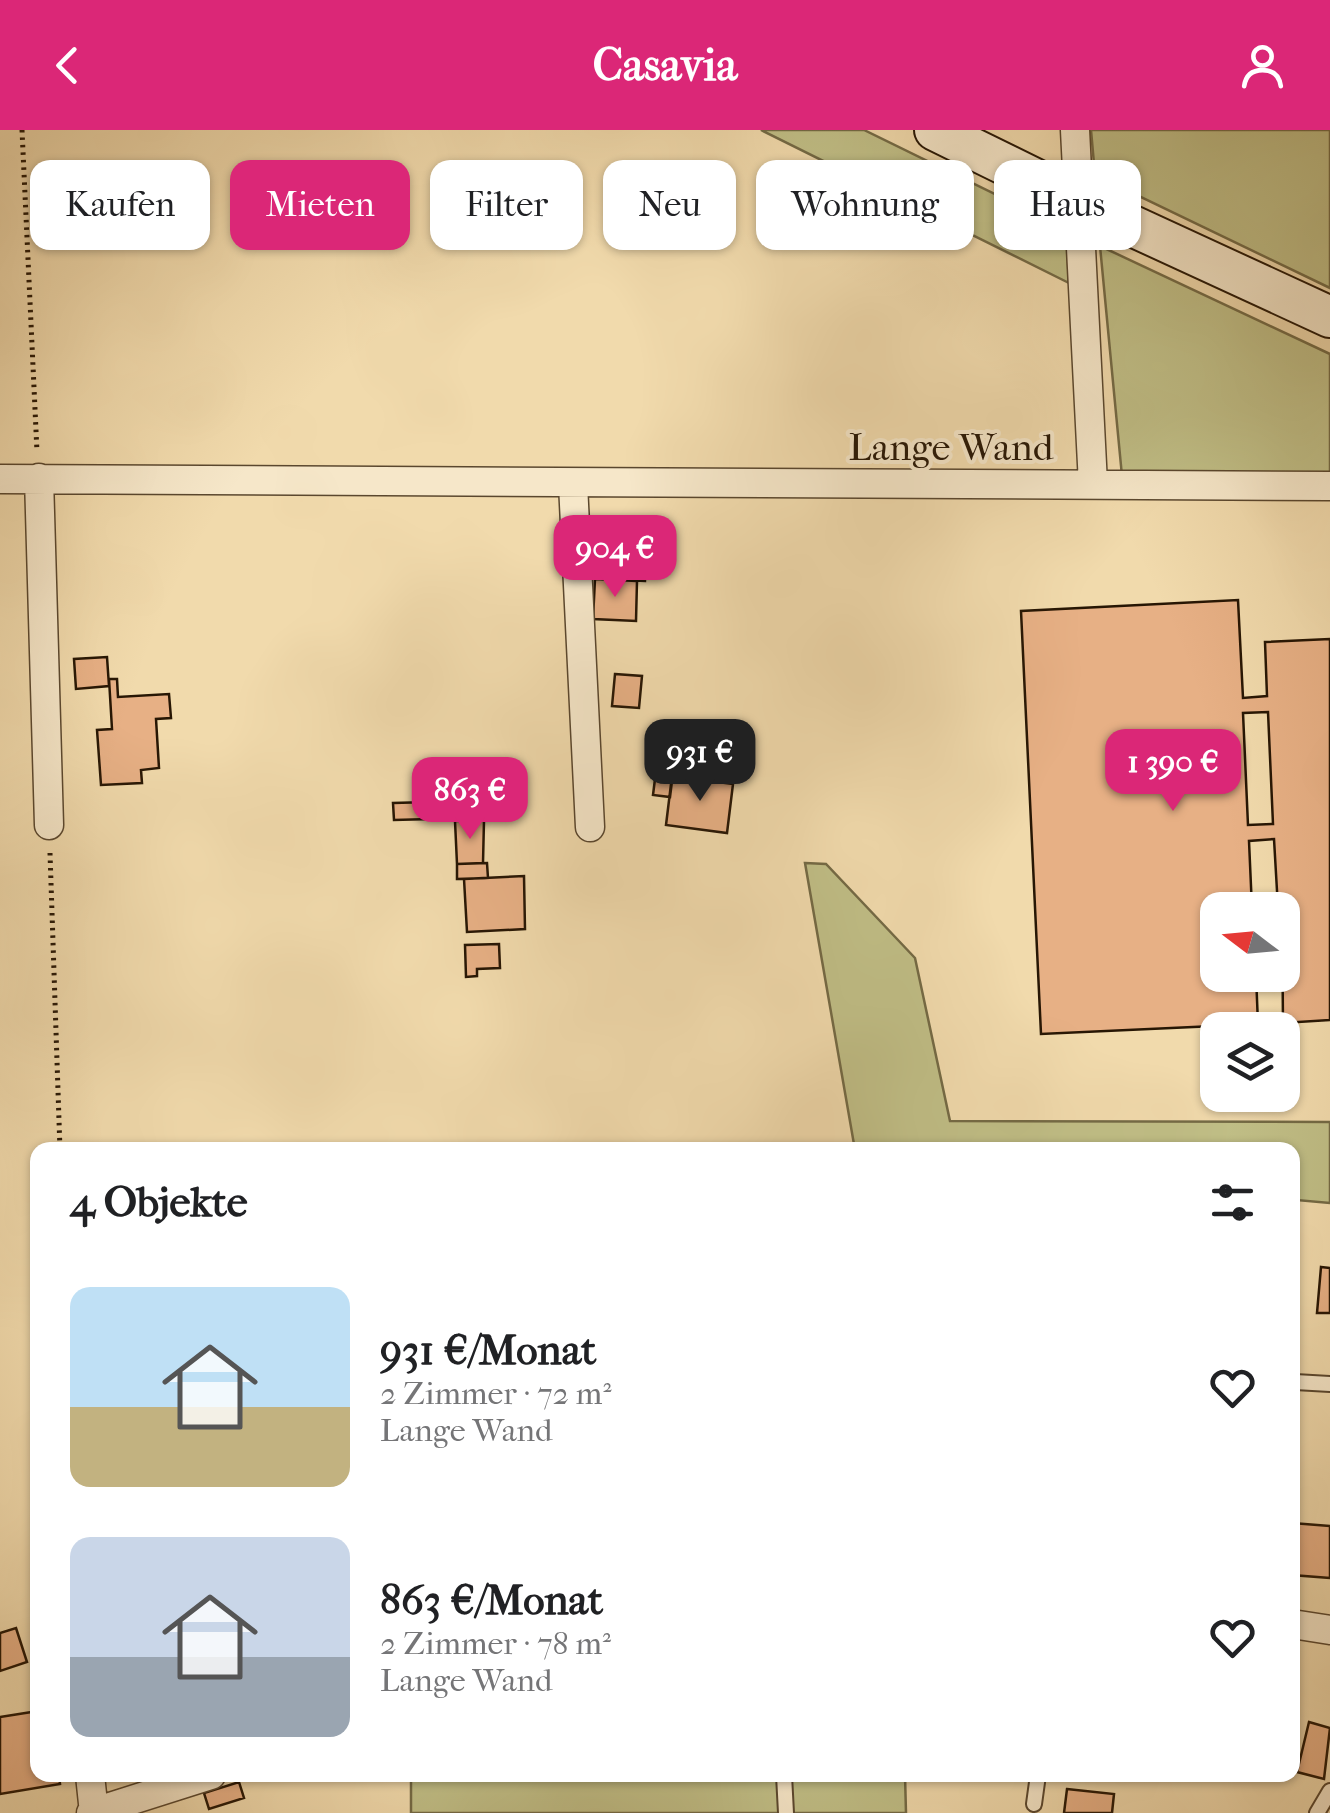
<!DOCTYPE html>
<html lang="de">
<head>
<meta charset="utf-8">
<style>
	body { margin:0; font-family:"IM FELL French Canon",serif; background:#f2f2f2; color:#202124; height:100vh; display:flex; flex-direction:column; font-size:38px; white-space:nowrap }
	* { box-sizing:border-box; margin:0 }
	p { font-size:32px; color:#757577 }
	.icon { flex:none; width:55px; height:55px; fill:none; stroke:currentColor; stroke-width:2; stroke-linecap:round; stroke-linejoin:round }
	.map { position:relative; flex:1; overflow:hidden }
	.panel { position:absolute; left:30px; top:1012px; width:1270px; height:640px; display:flex; flex-direction:column; background:#fff; border-radius:20px; box-shadow:0 2px 8px #0004 }
	.panel>* { flex:none }
	.guide { position:absolute; left:30px; top:30px; width:1270px; height:90px; display:flex; gap:20px }
	.needle { width:65px; rotate:286deg }
	.fabs { position:absolute; left:1200px; top:762px; display:grid; gap:20px }
	.fabs a { display:grid; place-items:center; width:100px; height:100px; border-radius:20px; background:#fff; box-shadow:0 2px 8px #0004; font-size:50px }
	.price { position:absolute; translate:-50% -85px; padding:0 22px; border-radius:20px; background:#db2777; color:#fff; font-size:32px; line-height:65px; filter:drop-shadow(0 2px 5px #0008) }
	.price::after { content:''; position:absolute; left:50%; top:60px; width:30px; height:22px; margin-left:-15px; background:inherit; clip-path:polygon(0 0,100% 0,50% 100%) }
	.price.current { background:#222; color:#fff }
	ul { padding:0; list-style:none }
	li { display:flex; align-items:center; gap:30px; height:250px; padding:0 40px }
	li span { display:grid; place-items:center; flex:none; width:280px; height:200px; border-radius:20px; color:#555 }
	li>.icon { margin-inline-start:auto }
	span .icon { width:120px; height:120px; fill:#fffc; stroke-width:1 }
	li b { font-size:42px }
	h2 { display:flex; justify-content:space-between; align-items:center; height:120px; padding:0 40px; font-size:42px }
	.pill { padding:0 35px; border-radius:20px; background:#fff; box-shadow:0 2px 8px #0004; font-size:35px; line-height:90px }
	.pill.current { background:#db2777; color:#fff }
	header { display:flex; justify-content:space-between; align-items:center; height:130px; padding:0 40px; background:#db2777; color:#fff; font-size:45px; font-weight:700 }
	.map>svg:first-child { display:block }
	.green { fill:#c0be86; stroke:#746a45; stroke-width:2.5 }
	.building { fill:#e7b085; stroke:#271604; stroke-width:2.5; fill-rule:evenodd }
	.lines { fill:none; stroke-linecap:round; stroke-linejoin:round }
	.service-casing { stroke:#5a472e; stroke-width:18 }
	.minor-casing { stroke:#5a472e; stroke-width:31 }
	.secondary-casing { stroke:#271604; stroke-width:44 }
	.path { stroke:#271604; stroke-width:5; stroke-dasharray:2.5 5; stroke-linecap:butt }
	.service { stroke:#f6e7c9; stroke-width:14 }
	.minor { stroke:#f6e7c9; stroke-width:28 }
	.secondary { stroke:#f6e7c9; stroke-width:40 }
	.secondary-bridge-casing { stroke:#271604; stroke-width:44; stroke-linecap:butt }
	.secondary-bridge { stroke:#f6e7c9; stroke-width:40 }
	.labels { text-anchor:middle; dominant-baseline:central; stroke-width:8; stroke-linejoin:round; paint-order:stroke }
	.street-label { font-size:38px; fill:#271604; stroke:#f6e7c9 }
</style>
</head>
<body>
<header><svg class="icon" aria-label="back" viewBox="0 0 24 24"><path d="M15 5l-7 7 7 7"/></svg>Casavia<svg class="icon" aria-label="person" viewBox="0 0 24 24"><circle cx="12" cy="8" r="4"/><path d="M4 21q1-7 8-7t8 7"/></svg></header>
<div class="map">
<svg width="1330" height="1683" viewBox="0 0 1330 1683">
	<rect width="100%" height="100%" fill="#f1daac"/>
	<filter id="stains"><feTurbulence type="fractalNoise" baseFrequency=".002" numOctaves="4"/><feColorMatrix values="0 0 0 0 .2 0 0 0 0 .09 0 0 0 0 .02 0 0 0 .5 -.17"/></filter>
	<radialGradient id="worn" r=".72"><stop offset=".6" stop-color="#630" stop-opacity="0"/><stop offset="1" stop-color="#630" stop-opacity=".3"/></radialGradient>
	<path class="green" d="M761,0H864L1066,99L1069,153Z
		M1091,0H1330V158L1095,45Z
		M1100,116L1330,224V343L1122,346Z
		M805,733L826,734L915,828L950,991L1330,992V1073L1297,1070L1293,1099L1292,1020H1005L1002,1016L855,1020Z
		M411,1645H905L906,1683H411Z"/>
	<path class="building" d="M605,398L647,399L645,451L603,449Z
		M595,449L637,451L636,491L593,489Z
		M1238,470L1243,568L1267,566L1265,512L1330,509V890L1283,893L1282,780H1218V845H1256L1258,894L1041,904L1021,481ZM1268,582L1273,694L1248,695L1243,583ZM1274,709L1278,778L1252,779L1249,711Z
		M107,527L109,556L76,559L74,529Z
		M615,544L642,546L639,578L612,576Z
		M109,549H117L118,567L169,564L171,588L156,589L159,638L141,640L142,653L101,655L97,600L112,599Z
		M656,641L673,643L670,667L653,665Z
		M672,646L733,654L727,703L666,695Z
		M430,672L431,689L394,690L393,673Z
		M484,690L483,733L457,734L455,691Z
		M487,733L488,748L457,749V734Z
		M524,746L525,799L467,802L464,749Z
		M499,814L500,838L477,839V846L466,847L465,815Z
		M1321,1137L1330,1138V1183H1317Z
		M1292,1393L1330,1396V1448L1292,1445Z
		M16,1498L27,1532L0,1541V1503Z
		M38,1581V1645H59L60,1654L0,1664V1587Z
		M1309,1592L1330,1598L1324,1649L1297,1642Z
		M239,1652L244,1668L209,1679L204,1663Z
		M1067,1659L1114,1664L1112,1683H1064Z"/>
	<g class="lines">
		<g class="service-casing">
			<path id="service" d="M1295,1252L1330,1254
				M784,1645L786,1683
				M1034,1674L1038,1645
				M1317,1683L1330,1661"/>
		</g>
		<g class="minor-casing">
			<path id="minor" d="M1075,0L1093,354
				M39,348L49,695
				M0,349L1330,356
				M573,354L590,697
				M1292,1494L1330,1500
				M90,1645L94,1683
				M91,1683L211,1645"/>
		</g>
		<g class="secondary-casing">
			<path id="secondary" d="M935,0L1061,62
				M1102,82L1330,187"/>
		</g>
		<path class="path" d="M22,0L37,322
			M50,723L60,1020"/>
		<use href="#service" class="service"/>
		<use href="#minor" class="minor"/>
		<use href="#secondary" class="secondary"/>
		<g class="secondary-bridge-casing">
			<path id="secondary-bridge" d="M1061,62L1102,82"/>
		</g>
		<use href="#secondary-bridge" class="secondary-bridge"/>
	</g>
	<g class="labels">
		<g class="street-label">
			<text x="951" y="317">Lange Wand</text>
		</g>
	</g>
	<rect width="100%" height="100%" filter="url(#stains)"/>
	<rect width="100%" height="100%" fill="url(#worn)"/>
</svg>
<div class="fabs">
<a><svg class="needle" viewBox="-14 -14 28 28"><path d="M0-13l5 13h-10z" fill="#e53935"/><path d="M0 13l5-13h-10z" fill="#757577"/></svg></a>
<a><svg class="icon" aria-label="layers" viewBox="0 0 24 24"><path d="M12 4l9 5-9 5-9-5zM3 14l9 5 9-5"/></svg></a>
</div>
<b class="price" style="left:615px;top:470px">904 €</b>
<b class="price current" style="left:700px;top:674px">931 €</b>
<b class="price" style="left:1173px;top:684px">1 390 €</b>
<b class="price" style="left:470px;top:712px">863 €</b>
<div class="guide">
<a class="pill">Kaufen</a>
<a class="pill current">Mieten</a>
<a class="pill">Filter</a>
<a class="pill">Neu</a>
<a class="pill">Wohnung</a>
<a class="pill">Haus</a>
</div>
<section class="panel">
<h2>4 Objekte<svg class="icon" aria-label="filters" viewBox="0 0 24 24"><path d="M4 7h16M4 17h16"/><circle cx="9" cy="7" r="2"/><circle cx="15" cy="17" r="2"/></svg></h2>
<ul>
<li><span style="background:linear-gradient(#bfe0f5 60%,#c2b280 0)"><svg class="icon" aria-label="home" viewBox="0 0 24 24"><path d="M3 11l9-7 9 7M6 9v11h12V9"/></svg></span><div><b>931 €/Monat</b><p>2 Zimmer · 72 m²</p><p>Lange Wand</p></div><svg class="icon" aria-label="heart" viewBox="0 0 24 24"><path d="M12 20l-8-8c-3-5 5-10 8-4 3-6 11-1 8 4z"/></svg></li>
<li><span style="background:linear-gradient(#c9d6e8 60%,#9aa5b1 0)"><svg class="icon" aria-label="home" viewBox="0 0 24 24"><path d="M3 11l9-7 9 7M6 9v11h12V9"/></svg></span><div><b>863 €/Monat</b><p>2 Zimmer · 78 m²</p><p>Lange Wand</p></div><svg class="icon" aria-label="heart" viewBox="0 0 24 24"><path d="M12 20l-8-8c-3-5 5-10 8-4 3-6 11-1 8 4z"/></svg></li>
</ul>
</section>
</div>
</body>
</html>
